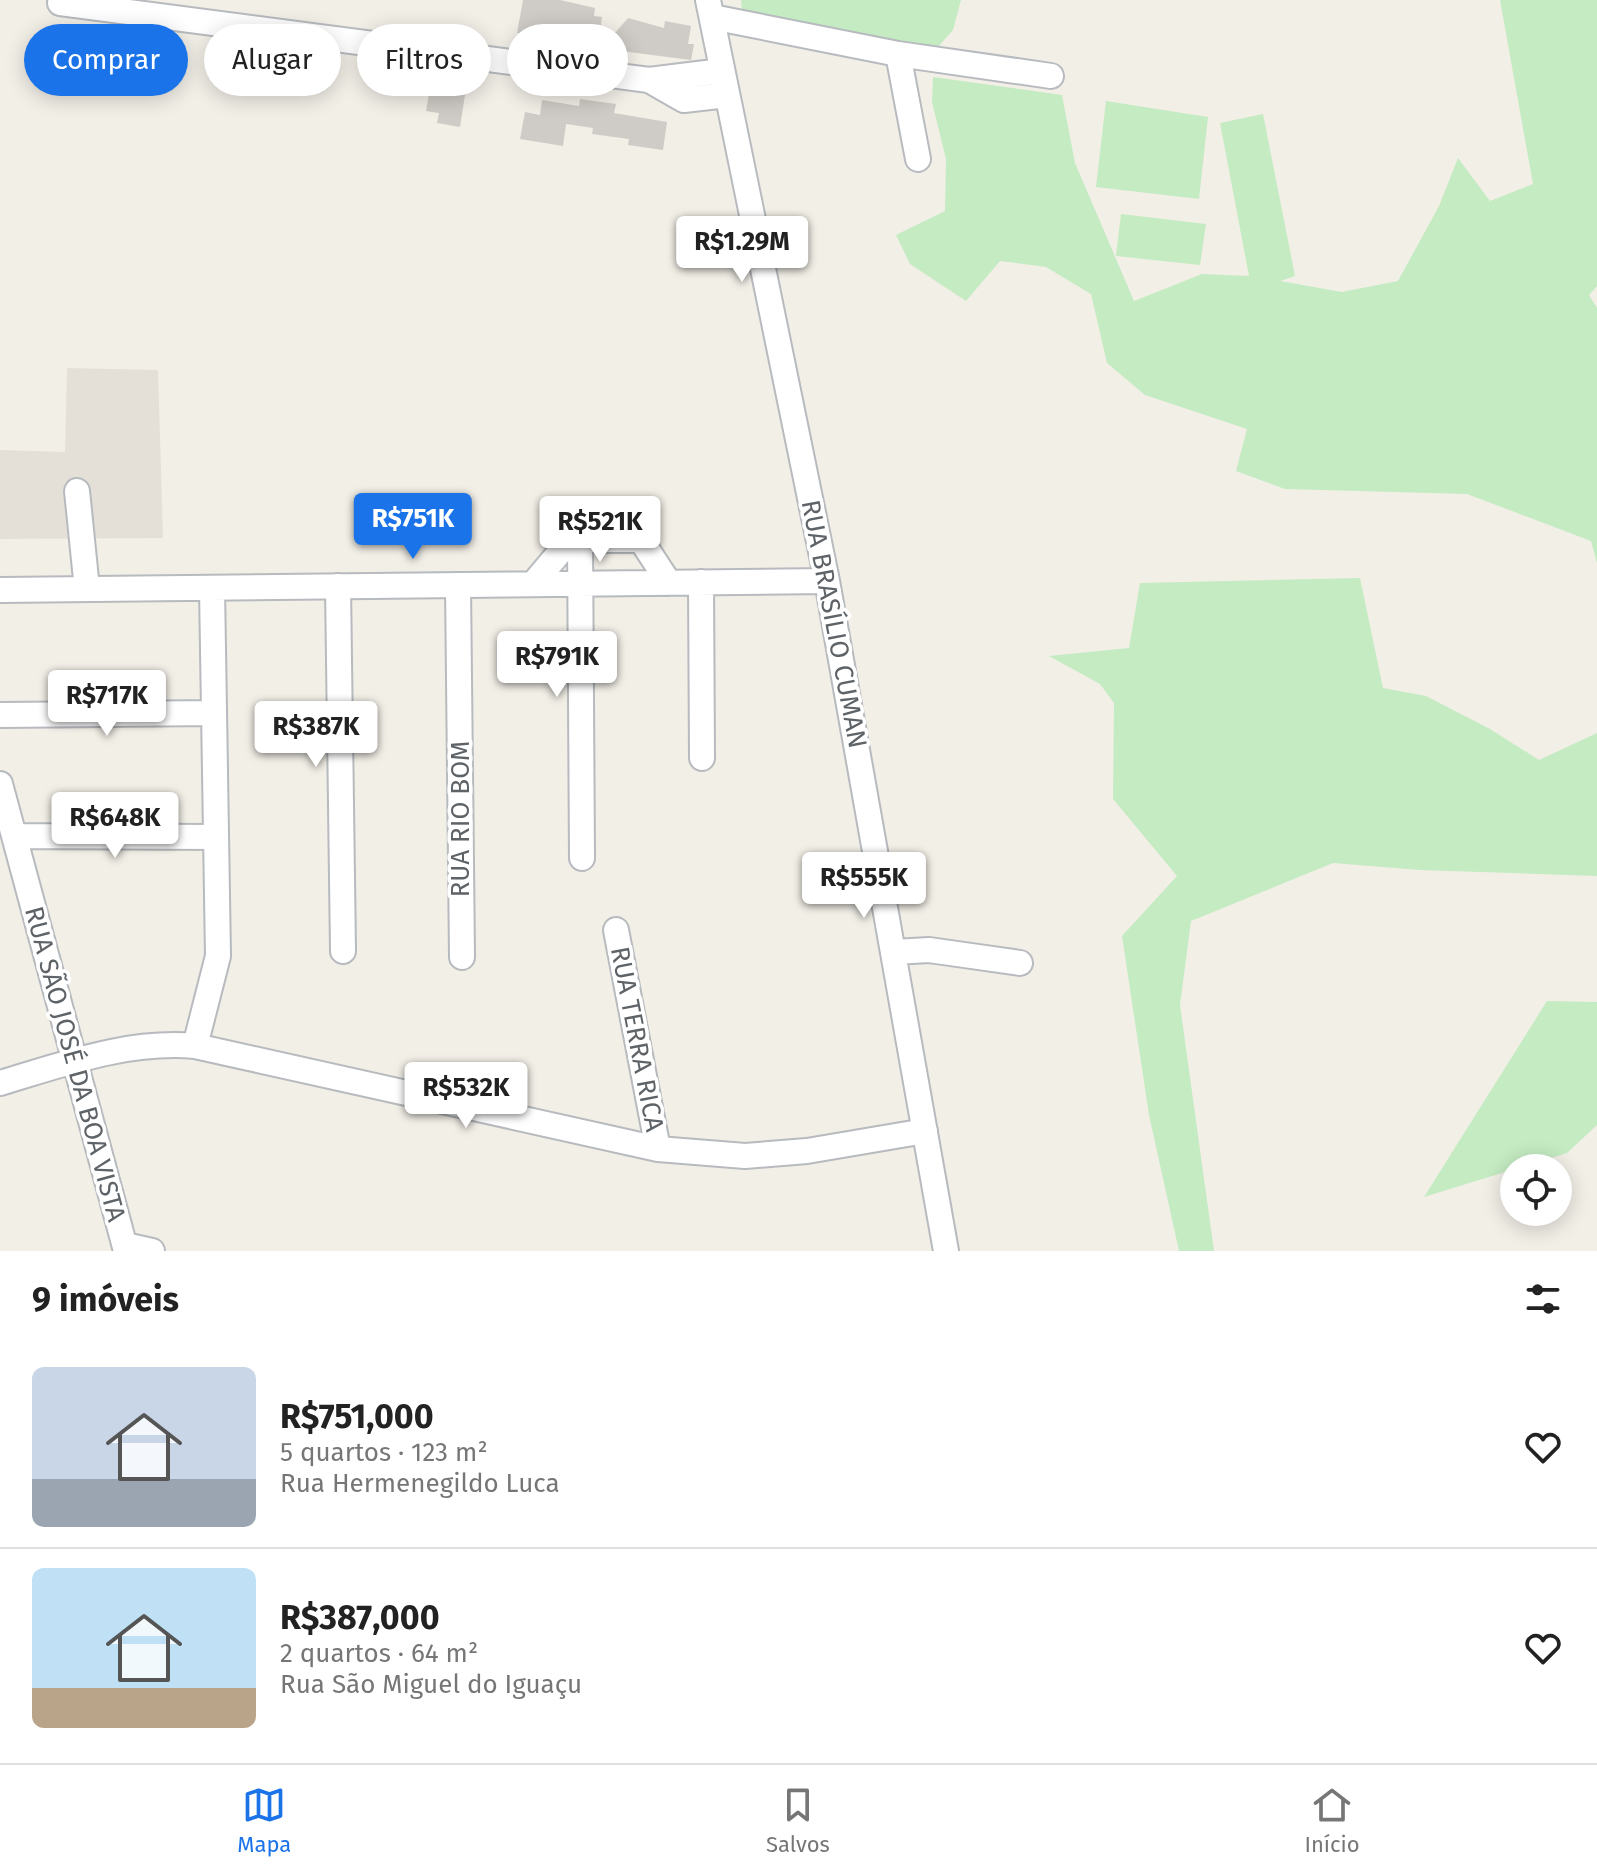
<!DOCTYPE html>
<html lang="pt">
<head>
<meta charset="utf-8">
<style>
	body { margin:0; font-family:"Fira Sans",sans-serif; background:#f6f6f6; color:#222; height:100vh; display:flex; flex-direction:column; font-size:30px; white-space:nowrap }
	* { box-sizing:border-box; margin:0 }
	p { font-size:26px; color:#767676 }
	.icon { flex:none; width:44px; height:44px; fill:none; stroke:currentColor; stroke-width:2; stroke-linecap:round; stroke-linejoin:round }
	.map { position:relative; height:1251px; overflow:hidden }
	.details { display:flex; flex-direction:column; background:#fff; flex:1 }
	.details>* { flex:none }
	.banner { position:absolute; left:24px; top:24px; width:800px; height:72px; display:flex; gap:16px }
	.fabs { position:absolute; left:1500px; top:1154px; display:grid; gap:16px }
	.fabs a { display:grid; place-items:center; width:72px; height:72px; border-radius:50%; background:#fff; box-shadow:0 4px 20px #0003; font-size:40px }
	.price { position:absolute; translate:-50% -68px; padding:0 18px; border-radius:8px; background:#fff; color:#222; font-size:26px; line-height:52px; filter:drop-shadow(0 2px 4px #0008) }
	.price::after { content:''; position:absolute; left:50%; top:48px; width:24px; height:18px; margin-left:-12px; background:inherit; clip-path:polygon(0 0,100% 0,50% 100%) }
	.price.selected { background:#1a73e8; color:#fff }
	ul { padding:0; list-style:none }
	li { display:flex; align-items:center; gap:24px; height:200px; padding:0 32px }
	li+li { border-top:2px solid #e0e0e0 }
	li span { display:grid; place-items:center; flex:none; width:224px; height:160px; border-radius:12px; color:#555 }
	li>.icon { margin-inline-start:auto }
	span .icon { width:96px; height:96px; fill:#fffc; stroke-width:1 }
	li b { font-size:34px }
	h2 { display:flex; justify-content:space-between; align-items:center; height:96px; padding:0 32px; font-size:34px }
	.tag { padding:0 28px; border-radius:36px; background:#fff; box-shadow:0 4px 20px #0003; font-size:28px; line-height:72px }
	.tag.selected { background:#1a73e8; color:#fff }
	.tabs { display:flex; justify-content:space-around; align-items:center; height:112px; border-top:2px solid #e0e0e0; background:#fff; font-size:22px; color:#767676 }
	.tabs a { display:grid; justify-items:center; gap:4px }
	.tabs .selected { color:#1a73e8 }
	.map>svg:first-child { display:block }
	.education { fill:#e4e0d8 }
	.green { fill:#c4ebc2 }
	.building { fill:#cfcbc6 }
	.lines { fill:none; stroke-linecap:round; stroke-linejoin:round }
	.minor-casing { stroke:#b7babe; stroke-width:28 }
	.minor { stroke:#fff; stroke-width:24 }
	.labels { text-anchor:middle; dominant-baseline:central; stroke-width:7; stroke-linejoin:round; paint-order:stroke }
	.street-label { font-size:26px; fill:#5e6368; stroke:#fff }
</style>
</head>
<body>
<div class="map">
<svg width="1597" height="1251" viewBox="0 0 1597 1251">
	<rect width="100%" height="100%" fill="#f2efe7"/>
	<path class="education" d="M67,368L158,370L163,538L0,539V450L65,452Z"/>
	<path class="green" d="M741,0H961L953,30L938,47L914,46L742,11Z
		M1500,0H1597V286L1589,295L1597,308V563L1591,541L1467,494L1285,489L1236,471L1247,429L1145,395L1107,363L1091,294L1046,267L1000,261L966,301L910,264L896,235L945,211L946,159L932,102L933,77L1062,95L1075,163L1134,301L1202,274L1249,276L1220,123L1263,114L1295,276L1280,281L1342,292L1398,281L1439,206L1458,158L1490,201L1533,184Z
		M1106,101L1208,117L1199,199L1096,187Z
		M1121,214L1206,224L1200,265L1116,256Z
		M1360,578L1383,688L1426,696L1490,729L1539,760L1597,733V876L1420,870L1333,863L1191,921L1180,1005L1214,1251H1179L1149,1115L1122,936L1177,876L1113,799L1114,703L1100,684L1049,656L1129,648L1140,583Z
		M1547,1001L1597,1002V1125L1567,1153L1424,1197Z"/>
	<path class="building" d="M523,0H560L595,8L594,16L602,17L597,51L577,48L578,40L517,33Z
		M628,18L664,28L665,21L691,26L688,44H694L691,60L621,51L615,33Z
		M432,76L467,82L460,127L437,123L439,113L426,111Z
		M580,99L616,104L614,113L667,122L663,150L628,145L629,139L592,134L593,128L566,124L563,146L520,139L525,112L540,115L542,100L579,106Z"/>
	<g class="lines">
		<g class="minor-casing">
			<path id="minor" d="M708,0L827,581L946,1251
				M60,3L649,80L722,71
				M712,17L898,54L1051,76
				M898,54L918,159
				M649,80L684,100L727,95
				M77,491L87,589
				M580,540L582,858
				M701,582L702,758
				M533,584L570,540H641L669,583
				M458,585L462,957
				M338,586L343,951
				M0,590L827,581
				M0,715L214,713
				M0,784L126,1251
				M14,836L216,837
				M616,930L658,1149
				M894,952L929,950L1020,963
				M195,1046L218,956L212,588
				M0,1083C64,1064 128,1040 195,1046L658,1149L745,1156L807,1151L925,1131
				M125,1245L152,1251"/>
		</g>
		<use href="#minor" class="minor"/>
	</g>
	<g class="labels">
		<g class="street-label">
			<text transform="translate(834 624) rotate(79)">RUA BRASÍLIO CUMAN</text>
			<text transform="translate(460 819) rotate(-90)">RUA RIO BOM</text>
			<text transform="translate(637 1039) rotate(79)">RUA TERRA RICA</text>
			<text transform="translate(75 1064) rotate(75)">RUA SÃO JOSÉ DA BOA VISTA</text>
		</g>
	</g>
</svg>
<div class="fabs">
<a><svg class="icon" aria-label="locate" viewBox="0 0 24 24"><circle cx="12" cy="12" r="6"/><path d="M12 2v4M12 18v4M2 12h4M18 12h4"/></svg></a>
</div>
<b class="price" style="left:742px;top:284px">R$1.29M</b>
<b class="price selected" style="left:413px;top:561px">R$751K</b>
<b class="price" style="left:600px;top:564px">R$521K</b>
<b class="price" style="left:557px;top:699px">R$791K</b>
<b class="price" style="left:107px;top:738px">R$717K</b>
<b class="price" style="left:316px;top:769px">R$387K</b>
<b class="price" style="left:115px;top:860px">R$648K</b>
<b class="price" style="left:864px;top:920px">R$555K</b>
<b class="price" style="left:466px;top:1130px">R$532K</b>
<div class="banner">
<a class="tag selected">Comprar</a>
<a class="tag">Alugar</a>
<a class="tag">Filtros</a>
<a class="tag">Novo</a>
</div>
</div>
<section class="details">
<h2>9 imóveis<svg class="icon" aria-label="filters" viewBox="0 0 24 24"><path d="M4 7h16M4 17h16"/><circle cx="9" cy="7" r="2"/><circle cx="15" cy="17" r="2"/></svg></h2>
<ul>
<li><span style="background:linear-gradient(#c9d6e8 70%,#9aa5b1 0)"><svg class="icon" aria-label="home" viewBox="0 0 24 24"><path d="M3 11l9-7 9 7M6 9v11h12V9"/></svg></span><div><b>R$751,000</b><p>5 quartos · 123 m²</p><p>Rua Hermenegildo Luca</p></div><svg class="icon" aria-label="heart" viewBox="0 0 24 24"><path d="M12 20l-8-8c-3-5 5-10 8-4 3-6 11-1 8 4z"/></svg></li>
<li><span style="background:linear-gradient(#bfe0f5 75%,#b9a48a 0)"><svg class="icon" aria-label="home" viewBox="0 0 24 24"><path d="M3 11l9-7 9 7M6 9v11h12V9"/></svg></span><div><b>R$387,000</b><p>2 quartos · 64 m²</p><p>Rua São Miguel do Iguaçu</p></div><svg class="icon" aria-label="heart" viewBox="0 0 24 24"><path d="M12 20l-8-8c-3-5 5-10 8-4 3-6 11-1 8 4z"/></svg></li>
</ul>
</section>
<nav class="tabs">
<a class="selected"><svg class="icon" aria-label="map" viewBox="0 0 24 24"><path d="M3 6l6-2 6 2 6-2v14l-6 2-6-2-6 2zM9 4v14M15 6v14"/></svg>Mapa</a>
<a><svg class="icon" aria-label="saved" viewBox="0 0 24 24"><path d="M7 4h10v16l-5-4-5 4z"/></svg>Salvos</a>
<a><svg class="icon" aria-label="home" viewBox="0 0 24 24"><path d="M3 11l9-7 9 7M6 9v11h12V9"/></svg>Início</a>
</nav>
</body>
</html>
